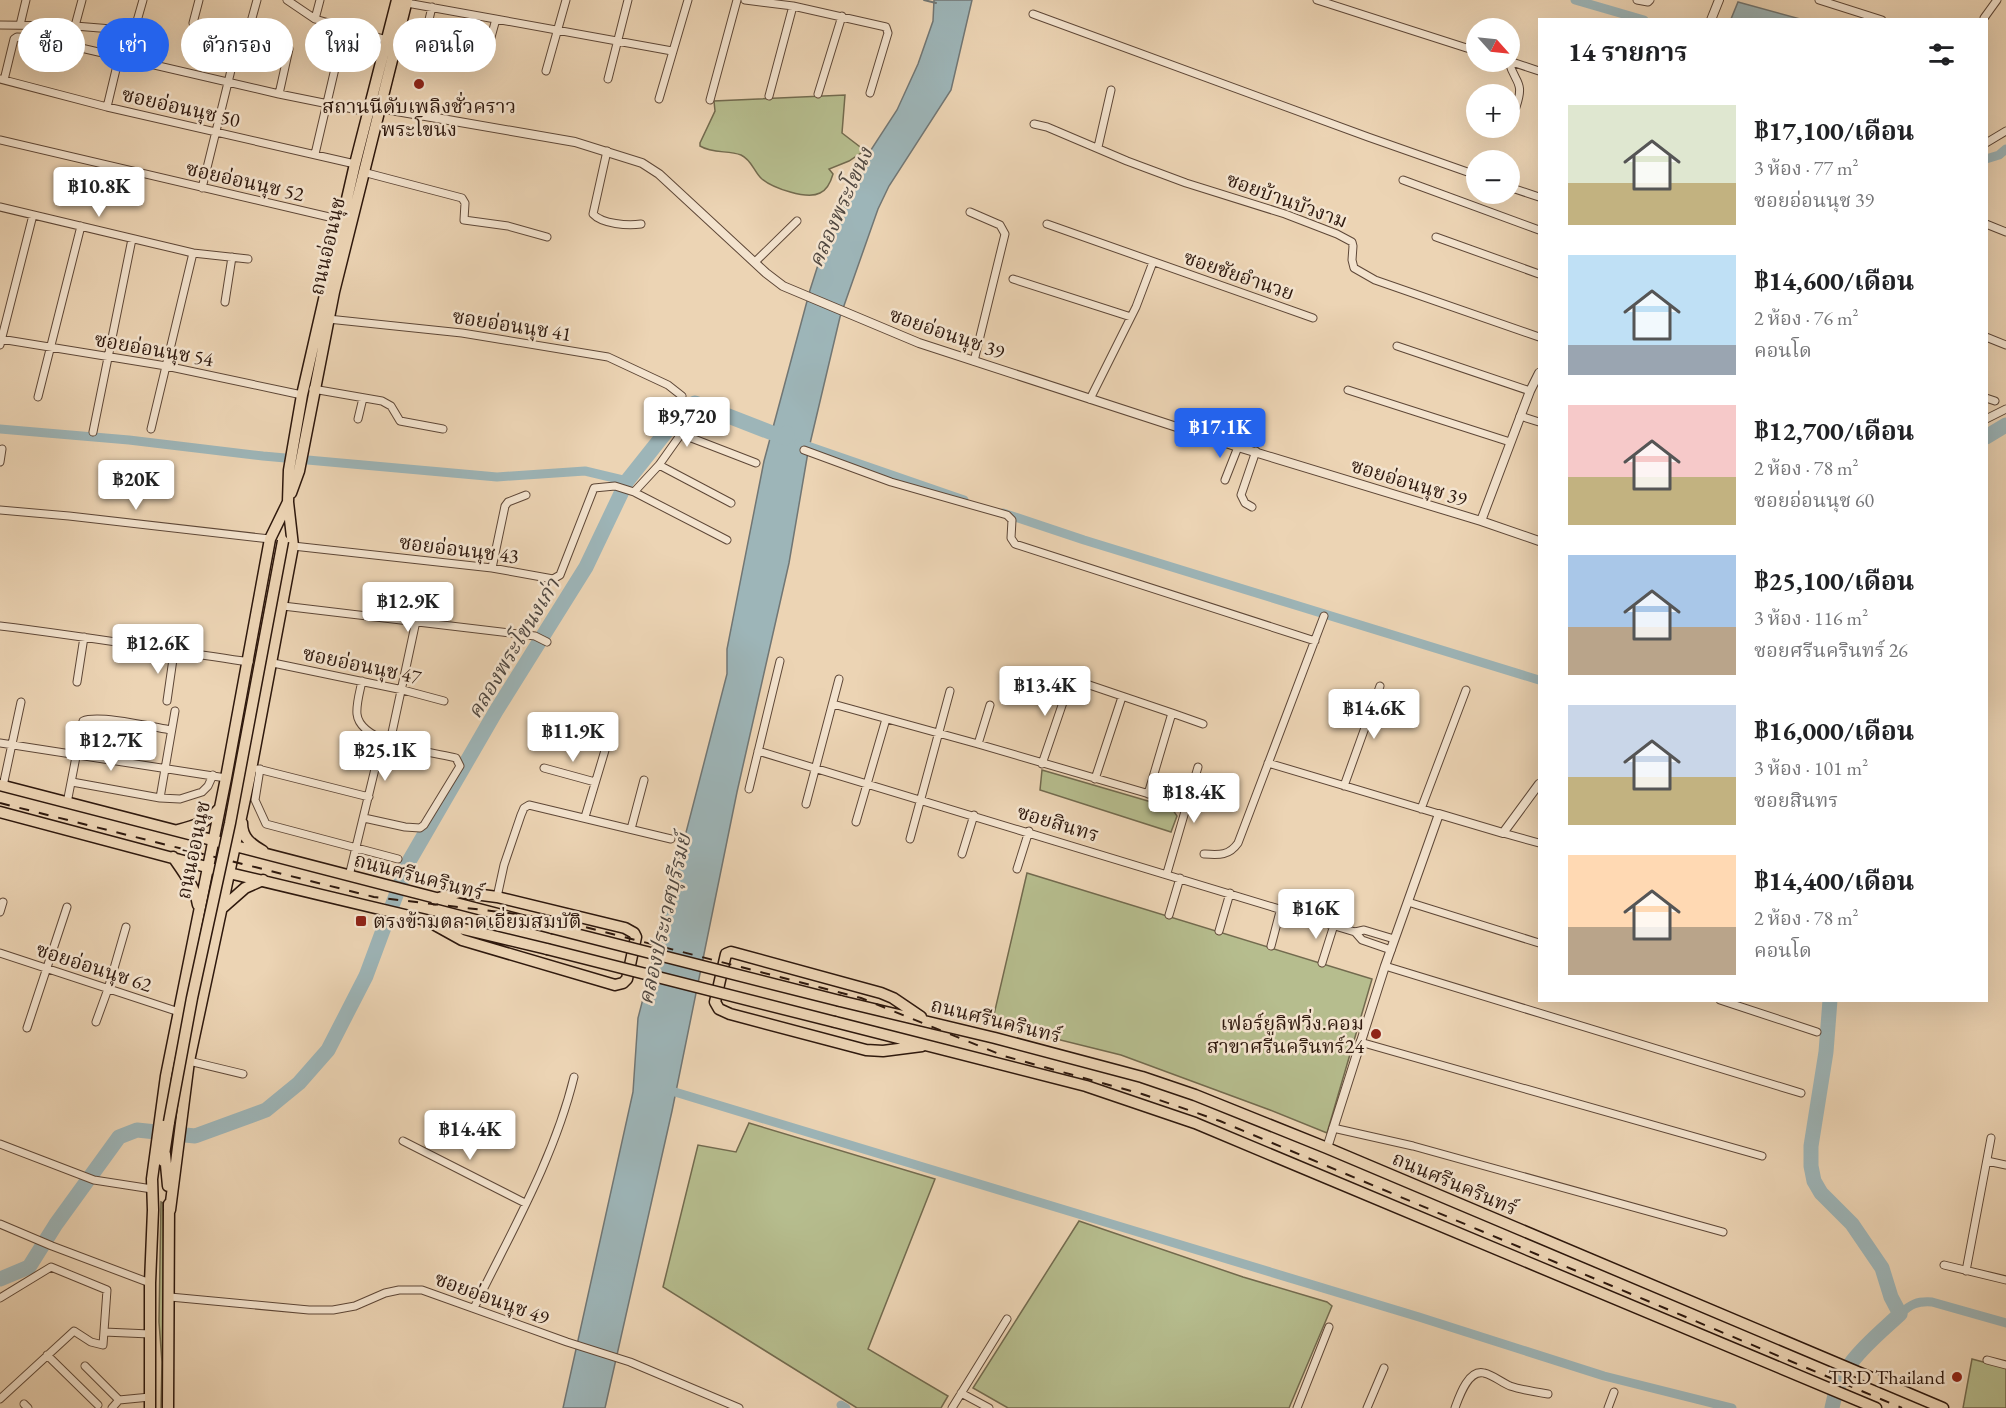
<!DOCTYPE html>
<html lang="th">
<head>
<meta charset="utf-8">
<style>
	body { margin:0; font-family:"EB Garamond","Noto Serif Thai",serif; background:#f2f2f2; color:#202124; height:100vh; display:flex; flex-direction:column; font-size:22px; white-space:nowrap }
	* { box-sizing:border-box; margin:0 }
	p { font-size:20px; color:#757577 }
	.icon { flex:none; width:33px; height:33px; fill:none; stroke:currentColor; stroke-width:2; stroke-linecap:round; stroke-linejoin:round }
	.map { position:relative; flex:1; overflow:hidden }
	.panel { position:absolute; left:1538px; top:18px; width:450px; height:984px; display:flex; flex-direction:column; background:#fff; border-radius:0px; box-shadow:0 6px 24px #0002 }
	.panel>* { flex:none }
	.banner { position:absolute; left:18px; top:18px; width:570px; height:54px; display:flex; gap:12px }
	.needle { width:39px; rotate:117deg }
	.controls { position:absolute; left:1466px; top:18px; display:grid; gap:12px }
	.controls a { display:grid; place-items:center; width:54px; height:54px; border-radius:50%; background:#fff; box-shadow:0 6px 24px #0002; font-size:30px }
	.price { position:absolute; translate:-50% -51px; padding:0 14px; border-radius:6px; background:#fff; color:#222; font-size:20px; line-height:39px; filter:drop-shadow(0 2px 3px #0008) }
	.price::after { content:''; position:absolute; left:50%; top:36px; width:18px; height:14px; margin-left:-9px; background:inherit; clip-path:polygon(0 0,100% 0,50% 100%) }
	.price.active { background:#2563eb; color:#fff }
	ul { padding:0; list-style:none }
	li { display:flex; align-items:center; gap:18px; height:150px; padding:0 30px }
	li span { display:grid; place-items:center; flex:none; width:168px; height:120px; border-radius:0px; color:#555 }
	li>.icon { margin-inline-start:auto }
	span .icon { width:72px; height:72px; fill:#fffc; stroke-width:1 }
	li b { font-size:26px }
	h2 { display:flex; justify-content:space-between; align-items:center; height:72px; padding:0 30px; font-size:26px }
	.tag { padding:0 21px; border-radius:27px; background:#fff; box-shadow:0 6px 24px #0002; font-size:21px; line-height:54px }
	.tag.active { background:#2563eb; color:#fff }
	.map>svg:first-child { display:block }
	.green { fill:#b6bd8e; stroke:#726a4e; stroke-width:1.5 }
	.water { fill:#9db5b8; stroke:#717674; stroke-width:1.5 }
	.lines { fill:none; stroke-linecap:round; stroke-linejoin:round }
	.stream { stroke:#717674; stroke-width:2 }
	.canal { stroke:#9db5b8; stroke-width:9 }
	.river { stroke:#9db5b8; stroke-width:15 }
	.minor-casing { stroke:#5e4737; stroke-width:9 }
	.tertiary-casing { stroke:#5e4737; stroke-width:10 }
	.primary-casing { stroke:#2e180d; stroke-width:13 }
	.minor { stroke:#f3e3ce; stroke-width:7 }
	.tertiary { stroke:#f3e3ce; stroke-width:8 }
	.primary { stroke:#ecd4b4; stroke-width:10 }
	.rail { stroke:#2e180d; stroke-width:2; stroke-dasharray:10 10; stroke-linecap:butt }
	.primary-bridge-casing { stroke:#2e180d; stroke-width:13; stroke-linecap:butt }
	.primary-bridge { stroke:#ecd4b4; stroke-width:10 }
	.poi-dot { fill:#8f2418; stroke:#f3e3ce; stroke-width:2 }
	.labels { text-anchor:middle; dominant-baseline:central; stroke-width:5; stroke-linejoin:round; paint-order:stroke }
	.poi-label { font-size:20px; fill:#2e180d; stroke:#f3e3ce; text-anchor:end }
	.street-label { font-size:20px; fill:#2e180d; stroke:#f3e3ce }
	.water-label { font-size:21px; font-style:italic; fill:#4f4740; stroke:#f3e3ce }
</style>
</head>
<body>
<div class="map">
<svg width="2006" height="1408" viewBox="0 0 2006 1408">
	<rect width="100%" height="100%" fill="#ecd4b4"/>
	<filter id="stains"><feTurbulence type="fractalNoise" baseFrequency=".00333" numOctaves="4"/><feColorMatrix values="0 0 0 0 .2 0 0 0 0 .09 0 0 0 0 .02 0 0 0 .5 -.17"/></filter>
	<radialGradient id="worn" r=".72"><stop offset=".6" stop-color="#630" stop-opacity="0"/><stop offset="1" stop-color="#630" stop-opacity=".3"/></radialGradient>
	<path class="green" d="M845,95L842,133L868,153H861L849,161L829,169L833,174C831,181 827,190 820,193C807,200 773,188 762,179C754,172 752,160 741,155C728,150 713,154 700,146V143L715,111L714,101Z
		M1042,770L1165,806L1173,810L1177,816L1171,832L1040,790Z
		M1027,873L1372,979L1327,1133L1270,1110L1121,1055L992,1023Z
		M749,1123L935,1179L868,1349L948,1396L941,1408H857L663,1287L698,1145L736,1152Z
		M161,1202L163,1203L164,1324L161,1408L162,1362L159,1322Z
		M1079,1221L1243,1277L1327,1302L1332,1306L1289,1408H1008L973,1388Z
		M1972,1359L2006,1368V1408H1963Z"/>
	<path class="water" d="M934,0H972L951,90L889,186L878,209L840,317L808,452L789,563L737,792L672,1111L605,1408H563L633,1092L638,1018L727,674V649L764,461L810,290L839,199L897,110L918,64L933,21Z
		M1738,2L1800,19H1731Z"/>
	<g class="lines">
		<path class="stream" d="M924,0L936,3"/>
		<path class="canal" d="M1575,0L1644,20
			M1986,159L1999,155L2006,149
			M0,429L129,440L263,456L497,477L585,471L627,481
			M799,443L964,500
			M1003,513L1084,540L1539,680
			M665,1089L1419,1317L1604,1376L1732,1408
			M1900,1314C1911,1304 1917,1301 1932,1302L2006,1323
			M841,1405L846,1408"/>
		<path class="river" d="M1986,437L2006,425
			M1830,1000L1826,1052L1811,1146V1166L1814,1181L1821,1193L1852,1224L1882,1268L1891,1297L1900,1314C1870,1342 1839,1364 1832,1408
			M0,1279L29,1267L56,1224L119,1137L137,1130L195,1136L266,1110L299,1083L328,1050L366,976L408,863L496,711L586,567L627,481L685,408L695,403L785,438L787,433"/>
		<g class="minor-casing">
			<path id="minor" d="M287,0L315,19L387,40
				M745,0L793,6L886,27L888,33L870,93
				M1317,0L1476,51
				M1637,0L1648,2L1650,0
				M1819,0L1882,20
				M407,3L672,51
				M1033,14L1368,137L1476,175
				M1984,18L1997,0
				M315,19L320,0
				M193,23L199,0
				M0,25L75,26L124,30L133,27L137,21L143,0
				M20,25L26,0
				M75,26L82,0
				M246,40L257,0
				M421,53L432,7
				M485,59L496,19
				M1509,61L1539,71
				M1509,62C1515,84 1525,81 1516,107
				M546,71L566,0
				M0,79L107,107L355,164
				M608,79L628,0
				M4,80L14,39L17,37L38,38L279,94L368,112
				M279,94L289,49
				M818,94L842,16
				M769,96L793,6
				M659,99L688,0
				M710,100L737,0
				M107,107L119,57
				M1034,124L1047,127L1127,161L1186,183L1285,214L1337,234L1352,242L1353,246L1352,260L1354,268L1375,280L1539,337
				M0,140L342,220
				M1986,143L2006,131
				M1098,147L1111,90
				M607,151L593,214C602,224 628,226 641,224
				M315,154L337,60
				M363,172L462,198L465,203L464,220L508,226L547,237
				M1403,180L1539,230
				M1509,187L1539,197
				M202,188L236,50
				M0,207L193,253L248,259
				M970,212L1000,225L1005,234L974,361
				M1047,224L1313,318
				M1986,224L2006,232
				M1436,237L1539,274
				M755,262L797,221
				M1013,279L1131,317
				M225,302L232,257
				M328,319L462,333L608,357L668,385L682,396
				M1986,337L2006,345
				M0,339L166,366L302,395
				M0,345L33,215
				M1397,346L1530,391
				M313,389L382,401L391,406L400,421L443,429
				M1348,390L1510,442
				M38,397L81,226
				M1986,398L1995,401
				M1090,399L1136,307L1153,262
				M1520,416L1539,422
				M358,419L363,398
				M1986,419L2006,409
				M151,429L193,253
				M93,432L132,239
				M804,450L891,482L1007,515L1012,520L1011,538L1015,544L1315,641
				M0,462L2,449
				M659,465L731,503
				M1225,480L1238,447
				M634,492L659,465L681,434L756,463
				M1252,507L1245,503L1241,495L1256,451
				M0,510L69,516L270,539
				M293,546L492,568L553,579L560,575L594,488L615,486L634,492L727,540
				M492,568L505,506L508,502L526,495
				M283,606L535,636L547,642
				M0,626C83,636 166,650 249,662
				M273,663L403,690L444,701
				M1048,671L1172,713
				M362,681C360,691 356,704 357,714C360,744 432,752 456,758L460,766L424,825L420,828L405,827L364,818
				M77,682L84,637
				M167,701L174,652
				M833,704L978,744L1187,805
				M390,742L416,621
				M0,743L226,778
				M978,744L990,705
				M758,751L1355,932L1364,930L1394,939
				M1268,763L1439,814
				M1042,764L1071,679
				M544,768L595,782
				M258,769L369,797
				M260,769L255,800L266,824L398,859
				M1095,779L1122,697
				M72,782L160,798L180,799L202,792L208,786L213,775
				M3,786L21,702
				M1344,786L1380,686
				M749,789L780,661
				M1148,794L1172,713L1203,724
				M160,798L175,711
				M67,803L83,721C98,714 153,727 171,730
				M806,804L839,679
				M1421,809L1466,690
				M585,817L609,737
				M856,822L886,719
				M631,829L644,780
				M1503,833L1539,843
				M910,839L950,691
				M962,854L974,815
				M1204,854C1219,855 1229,856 1238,843L1324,616
				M1017,869L1029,831
				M1167,873L1198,767
				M349,876L382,740
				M497,897L504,865L521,815L524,808L529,805L671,839
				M1408,902L1539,943
				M0,912L3,902
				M1169,915L1180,878
				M1219,931L1230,893
				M1355,932L1362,940L1391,950
				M1271,946L1281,908
				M0,953L179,1012
				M1322,963L1334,925
				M1385,966L1801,1093
				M1720,1000L1817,1032
				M96,1022L108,989L126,927
				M27,1028L67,907
				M1360,1042L1762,1156
				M189,1061L243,1074
				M1333,1128L1413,1146L1723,1232
				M403,1141L525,1203
				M0,1144L94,1180L152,1189
				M1987,1161L2006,1165
				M0,1224L52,1246L150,1283
				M1944,1265L2006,1280
				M1966,1271L1991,1138
				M170,1297L309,1310H333L355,1306L385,1293L399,1290H422L567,1342L630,1362L739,1408
				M0,1298L51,1267L107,1290L103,1345L91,1342L74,1331L0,1399
				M474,1308C510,1234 554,1159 574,1077
				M104,1332L150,1334
				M47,1355L98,1405
				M1987,1360L2006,1365
				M85,1366L119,1400
				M961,1393L989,1408
				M24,1404L28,1408
				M112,1408L119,1400L150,1397
				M952,1408L1007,1319
				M1297,1408L1329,1327
				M1367,1408L1384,1368
				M1455,1408C1459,1397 1468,1369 1484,1373C1493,1375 1501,1382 1510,1386C1522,1390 1535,1392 1548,1394
				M1608,1408L1614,1392"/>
		</g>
		<g class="tertiary-casing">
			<path id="tertiary" d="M1711,20L1719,0
				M379,108L575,142L642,163L659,174L766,273L783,286L919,343L1238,447L1481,521L1539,541
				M1481,521L1530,391L1539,373
				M1327,1148L1385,966L1439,814L1503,833L1539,784"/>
		</g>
		<g class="primary-casing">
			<path id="primary" d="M291,493L299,471L334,292L407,0
				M0,785L552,928
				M0,812L229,873L547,949
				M242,823C242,838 251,844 263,851
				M178,830C194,826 208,822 219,809
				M173,857C184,873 195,887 198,905
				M220,910L245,888L263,880
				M435,925L462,940L615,985L623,983L627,979L636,937L634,933L625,928L497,897L460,892L435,899
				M840,1001L995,1038L1142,1077L1195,1095L1327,1148L1943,1408
				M921,1017L893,998L881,993L731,952L726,954L715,1002L719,1009L730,1014L866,1050L883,1051L922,1046
				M835,1022L1086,1086L1195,1123L1876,1408
				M165,1154L168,1186
				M163,1161L169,1122
				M170,1210L189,1061L249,780L293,546L288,502
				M150,1408V1283L153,1210L152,1179L166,1076L226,778L270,539L288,502L289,470L302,395L355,164L397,0
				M168,1408L169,1204"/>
		</g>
		<use href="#minor" class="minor"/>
		<use href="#tertiary" class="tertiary"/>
		<use href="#primary" class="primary"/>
		<path class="rail" d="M0,803L374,897L525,915L562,921L861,998L1004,1056L1142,1094L1220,1121L1902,1408"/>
		<g class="primary-bridge-casing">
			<path id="primary-bridge" d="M552,928L840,1001
				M547,949L835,1022
				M169,1122L192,998L230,823L283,541"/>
		</g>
		<use href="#primary-bridge" class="primary-bridge"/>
	</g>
	<g class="poi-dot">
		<circle cx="419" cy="84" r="6"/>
		<rect x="355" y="915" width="12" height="12" rx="3"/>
		<circle cx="1376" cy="1034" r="6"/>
		<circle cx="1957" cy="1377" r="6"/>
	</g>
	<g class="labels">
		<g class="poi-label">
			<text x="419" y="106" text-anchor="middle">สถานนีดับเพลิงชั่วคราว<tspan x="419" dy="23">พระโขนง</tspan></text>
			<text x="373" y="921" text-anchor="start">ตรงข้ามตลาดเอี่ยมสมบัติ</text>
			<text x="1364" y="1023">เฟอร์ยูลิฟวิ่ง.คอม<tspan x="1364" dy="23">สาขาศรีนครินทร์24</tspan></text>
			<text x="1945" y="1377">TRD Thailand</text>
		</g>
		<g class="street-label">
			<text transform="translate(181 107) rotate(13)">ซอยอ่อนนุช 50</text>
			<text transform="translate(245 181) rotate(13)">ซอยอ่อนนุช 52</text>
			<text transform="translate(1287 200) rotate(20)">ซอยบ้านบัวงาม</text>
			<text transform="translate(327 246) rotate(-77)">ถนนอ่อนนุช</text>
			<text transform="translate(1239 275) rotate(19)">ซอยชัยอำนวย</text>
			<text transform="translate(512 325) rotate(9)">ซอยอ่อนนุช 41</text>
			<text transform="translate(947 333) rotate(19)">ซอยอ่อนนุช 39</text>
			<text transform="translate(154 349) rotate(10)">ซอยอ่อนนุช 54</text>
			<text transform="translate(1409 482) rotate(17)">ซอยอ่อนนุช 39</text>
			<text transform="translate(459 549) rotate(7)">ซอยอ่อนนุช 43</text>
			<text transform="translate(362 665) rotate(12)">ซอยอ่อนนุช 47</text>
			<text transform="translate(1058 823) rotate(17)">ซอยสินทร</text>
			<text transform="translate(193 850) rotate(-78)">ถนนอ่อนนุช</text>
			<text transform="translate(419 876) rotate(15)">ถนนศรีนครินทร์</text>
			<text transform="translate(94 967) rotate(18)">ซอยอ่อนนุช 62</text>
			<text transform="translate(996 1020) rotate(14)">ถนนศรีนครินทร์</text>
			<text transform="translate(1455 1183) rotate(23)">ถนนศรีนครินทร์</text>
			<text transform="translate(492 1298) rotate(20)">ซอยอ่อนนุช 49</text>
		</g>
		<g class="water-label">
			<text transform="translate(840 207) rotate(-66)">คลองพระโขนง</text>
			<text transform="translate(513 648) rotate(-59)">คลองพระโขนงเก่า</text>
			<text transform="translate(664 919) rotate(-77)">คลองประเวศบุรีรมย์</text>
		</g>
	</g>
	<rect width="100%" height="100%" filter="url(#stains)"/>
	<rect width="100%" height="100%" fill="url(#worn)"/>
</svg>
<div class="controls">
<a><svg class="needle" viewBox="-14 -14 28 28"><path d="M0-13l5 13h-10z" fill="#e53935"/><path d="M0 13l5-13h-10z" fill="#757577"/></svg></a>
<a>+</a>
<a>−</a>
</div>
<b class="price" style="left:99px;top:218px">฿10.8K</b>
<b class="price" style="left:687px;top:448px">฿9,720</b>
<b class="price active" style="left:1220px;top:459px">฿17.1K</b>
<b class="price" style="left:136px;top:511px">฿20K</b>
<b class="price" style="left:408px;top:633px">฿12.9K</b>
<b class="price" style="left:158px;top:675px">฿12.6K</b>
<b class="price" style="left:1045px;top:717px">฿13.4K</b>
<b class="price" style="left:1374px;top:740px">฿14.6K</b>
<b class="price" style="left:573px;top:763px">฿11.9K</b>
<b class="price" style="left:111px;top:772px">฿12.7K</b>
<b class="price" style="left:385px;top:782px">฿25.1K</b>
<b class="price" style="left:1194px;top:824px">฿18.4K</b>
<b class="price" style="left:1316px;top:940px">฿16K</b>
<b class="price" style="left:470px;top:1161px">฿14.4K</b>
<div class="banner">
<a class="tag">ซื้อ</a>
<a class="tag active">เช่า</a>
<a class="tag">ตัวกรอง</a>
<a class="tag">ใหม่</a>
<a class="tag">คอนโด</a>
</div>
<section class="panel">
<h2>14 รายการ<svg class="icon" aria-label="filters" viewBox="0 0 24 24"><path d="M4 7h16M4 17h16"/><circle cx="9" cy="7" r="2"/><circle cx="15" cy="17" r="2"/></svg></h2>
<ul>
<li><span style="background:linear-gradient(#dfe7d0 65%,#c2b280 0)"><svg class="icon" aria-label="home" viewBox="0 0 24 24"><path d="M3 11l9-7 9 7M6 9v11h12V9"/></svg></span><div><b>฿17,100/เดือน</b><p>3 ห้อง · 77 m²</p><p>ซอยอ่อนนุช 39</p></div></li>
<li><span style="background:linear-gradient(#bfe0f5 75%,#9aa5b1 0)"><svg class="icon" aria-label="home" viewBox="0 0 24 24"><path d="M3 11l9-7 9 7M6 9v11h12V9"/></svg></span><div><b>฿14,600/เดือน</b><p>2 ห้อง · 76 m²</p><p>คอนโด</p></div></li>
<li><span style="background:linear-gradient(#f6c9c9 60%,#c2b280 0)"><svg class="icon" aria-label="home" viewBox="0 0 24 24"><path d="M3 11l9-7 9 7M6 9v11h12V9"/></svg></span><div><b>฿12,700/เดือน</b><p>2 ห้อง · 78 m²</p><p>ซอยอ่อนนุช 60</p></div></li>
<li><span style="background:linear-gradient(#a9c7e8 60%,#b9a48a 0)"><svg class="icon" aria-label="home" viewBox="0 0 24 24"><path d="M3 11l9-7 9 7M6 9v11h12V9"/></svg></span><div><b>฿25,100/เดือน</b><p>3 ห้อง · 116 m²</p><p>ซอยศรีนครินทร์ 26</p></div></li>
<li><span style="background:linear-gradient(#c9d6e8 60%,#c2b280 0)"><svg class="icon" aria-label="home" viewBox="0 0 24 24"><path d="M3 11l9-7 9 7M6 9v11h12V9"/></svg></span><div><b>฿16,000/เดือน</b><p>3 ห้อง · 101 m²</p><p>ซอยสินทร</p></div></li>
<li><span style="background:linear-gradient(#ffd9b3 60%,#b9a48a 0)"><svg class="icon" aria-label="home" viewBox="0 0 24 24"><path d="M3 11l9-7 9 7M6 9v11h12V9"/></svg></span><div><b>฿14,400/เดือน</b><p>2 ห้อง · 78 m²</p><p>คอนโด</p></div></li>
</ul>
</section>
</div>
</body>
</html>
